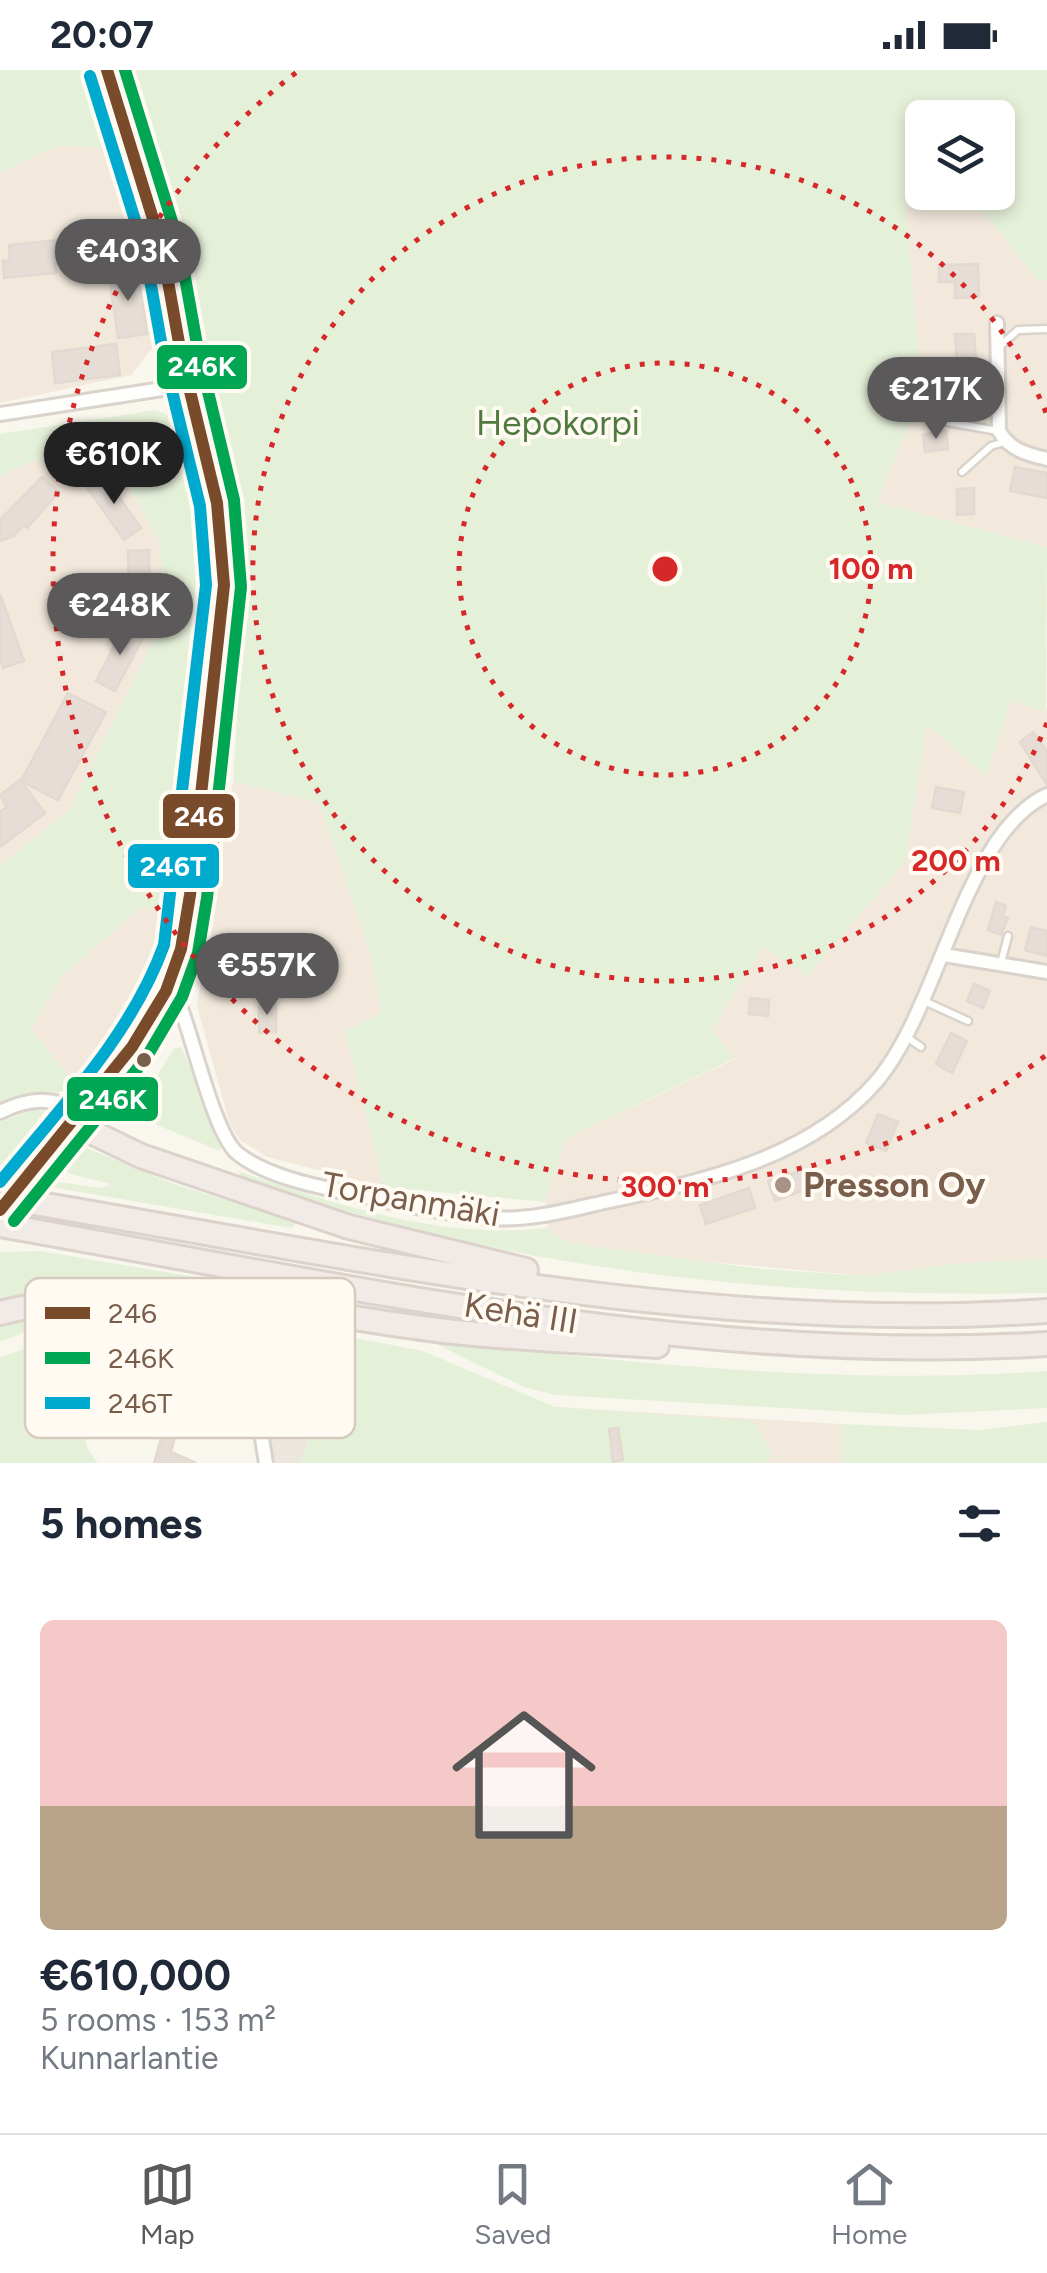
<!DOCTYPE html>
<html lang="en">
<head>
<meta charset="utf-8">
<style>
	body { margin:0; font-family:Figtree,sans-serif; background:#f6f6f7; color:#1f2937; height:100vh; display:flex; flex-direction:column; font-size:38px; white-space:nowrap }
	* { box-sizing:border-box; margin:0 }
	p { font-size:32px; color:#747a83 }
	.icon { flex:none; width:55px; height:55px; fill:none; stroke:currentColor; stroke-width:2; stroke-linecap:round; stroke-linejoin:round }
	.map { position:relative; height:1393px; overflow:hidden }
	.panel { display:flex; flex-direction:column; background:#fff; flex:1 }
	.panel>* { flex:none }
	.buttons { position:absolute; left:905px; top:30px; display:grid; gap:20px }
	.buttons a { display:grid; place-items:center; width:110px; height:110px; border-radius:15px; background:#fff; box-shadow:0 5px 15px #0003; font-size:50px }
	.price { position:absolute; translate:-50% -85px; padding:0 22px; border-radius:35px; background:#5c595a; color:#fff; font-size:32px; line-height:65px; filter:drop-shadow(0 2px 5px #0008) }
	.price::after { content:''; position:absolute; left:50%; top:60px; width:30px; height:22px; margin-left:-15px; background:inherit; clip-path:polygon(0 0,100% 0,50% 100%) }
	.price.active { background:#222; color:#fff }
	ul { padding:0; list-style:none }
	li { display:grid; align-content:center; gap:20px; height:530px; padding:0 40px }
	li+li { border-top:2px solid #e0e1e3 }
	li span { display:grid; place-items:center; height:310px; border-radius:15px; color:#555 }
	li>.icon { margin-inline-start:auto }
	span .icon { width:180px; height:180px; fill:#fffc; stroke-width:1 }
	li b { font-size:42px }
	h2 { display:flex; justify-content:space-between; align-items:center; height:120px; padding:0 40px; font-size:42px }
	.status { display:flex; justify-content:space-between; align-items:center; height:70px; padding:0 50px; background:#fff; direction:ltr }
	.status svg { height:28px; fill:currentColor }
	.tabs { display:flex; justify-content:space-around; align-items:center; height:140px; border-top:2px solid #e0e1e3; background:#fff; font-size:28px; color:#747a83 }
	.tabs a { display:grid; justify-items:center; gap:5px }
	.tabs .active { color:#5c595a }
	.map>svg:first-child { display:block }
	.residential { fill:#f2e9dc }
	.industrial { fill:#ede6df }
	.green { fill:#e5f0d9; fill-rule:evenodd }
	.building { fill:#e6ded6; stroke:#e2d9d0; stroke-width:2.5 }
	.lines { fill:none; stroke-linecap:round; stroke-linejoin:round }
	.lane-casing { stroke:#d9d3cc; stroke-width:11 }
	.street-casing { stroke:#d9d3cc; stroke-width:18 }
	.secondary-casing { stroke:#d9d2ca; stroke-width:22 }
	.primary-casing { stroke:#dad2cb; stroke-width:25 }
	.highway-casing { stroke:#dad2cb; stroke-width:28 }
	.lane { stroke:#fefefc; stroke-width:6 }
	.street { stroke:#fefefc; stroke-width:12 }
	.secondary { stroke:#fefefc; stroke-width:18 }
	.primary { stroke:#f3efe7; stroke-width:20 }
	.highway { stroke:#f2eae6; stroke-width:22 }
	.primary-bridge-casing { stroke:#dad2cb; stroke-width:25; stroke-linecap:butt }
	.primary-bridge { stroke:#f3efe7; stroke-width:20 }
	.bus-1-casing { stroke:#fffaf2; stroke-width:20 }
	.bus-2-casing { stroke:#fffaf2; stroke-width:20 }
	.bus-3-casing { stroke:#fffaf2; stroke-width:20 }
	.bus-1 { stroke:#7a4b2a; stroke-width:12 }
	.bus-2 { stroke:#00a651; stroke-width:12 }
	.bus-3 { stroke:#00a9ce; stroke-width:12 }
	.ring { fill:none; stroke:#d62828; stroke-width:5; stroke-dasharray:5 10 }
	.bus-dot { fill:#7a5e4c; stroke:#fffaf2; stroke-width:4 }
	.poi-dot { fill:#a69385; stroke:#fffaf2; stroke-width:4 }
	.labels { text-anchor:middle; dominant-baseline:central; stroke-width:8; stroke-linejoin:round; paint-order:stroke }
	.park-label { font-size:35px; fill:#4f7a40; stroke:#fffaf2 }
	.poi-label { font-size:35px; font-weight:bold; fill:#7a5e4c; stroke:#fffaf2; text-anchor:start }
	.street-label { font-size:35px; fill:#7a5e4c; stroke:#fffaf2 }
	.key { fill:#fffaf2; stroke:#d7cbc0; stroke-width:2.5 }
	.key-label { font-size:28px; fill:#7a5e4c }
	.centre { fill:#d62828; stroke:#fffaf2; stroke-width:5 }
	.ring-label { font-size:30px; text-anchor:middle; font-weight:bold; fill:#d62828; stroke:#fffaf2; stroke-width:8; stroke-linejoin:round; paint-order:stroke }
	.line-badge { stroke:#fffaf2; stroke-width:4 }
	.badge-label { font-size:28px; text-anchor:middle; font-weight:bold; fill:#fff }
</style>
</head>
<body>
<div class="status"><b>20:07</b><svg viewBox="0 0 49 12"><path d="M0 12V9h3v3zM5 12V6h3v6zM10 12V3h3v9zM15 12V0h3v12zM26 1h20v11H26zM47 4h2v5h-2z"/></svg></div>
<div class="map">
<svg width="1047" height="1393" viewBox="0 0 1047 1393">
	<rect width="100%" height="100%" fill="#f9f6ee"/>
	<path class="residential" d="M57,76L123,78L143,126L159,256L155,275L131,305L0,333V103Z
		M904,128L986,143L1039,212L1047,209V477L876,433L922,323Z
		M31,391L116,393L160,473L166,546L68,742L0,795V406Z
		M1011,630L1045,642L1047,637V1189L949,1194L867,1206L664,1188L589,1176L564,1170L548,1158L545,1132L565,1069L735,989L711,961L763,876L927,653Z
		M233,711L319,732L370,882L382,943L345,961L384,1117L267,1087L240,1070L230,1055L197,936Z
		M143,836L178,848L166,898L140,948L116,983L77,1016L30,959L63,905Z
		M555,1337L841,1354V1393H544Z"/>
	<path class="industrial" d="M297,1283L331,1287L342,1297L344,1308L342,1315L322,1321L301,1393H275L262,1328L277,1321L284,1289Z"/>
	<path class="green" d="M0,0H96L123,78L57,76L0,103Z
		M134,0H1047V209L1040,213L985,143L905,129L922,323L877,432L1047,477L1046,642L1011,631L986,707L927,654L905,792L807,906L763,877L712,960L735,988L565,1069L545,1132L384,1117L345,961L382,942L370,882L319,733L233,711L246,506L240,440L189,233L179,163L168,139L163,101ZM922,48H998V122H922Z
		M156,340L168,345L184,394L203,416L211,482L212,545L178,848L143,836L63,905L31,959L77,1016C52,1027 26,1025 0,1035V795L68,742L166,545L160,473L116,393L32,391L0,406V364Z
		M181,977L221,1068L220,1081L133,1045L174,978Z
		M36,1038L45,1041L0,1099V1052Z
		M87,1078L174,1114L297,1152L292,1158L39,1115L44,1110L102,1118L111,1114L63,1102Z
		M238,1101C339,1135 441,1170 548,1158L564,1170L589,1176L762,1199L867,1206L949,1194L1047,1189V1223C773,1229 502,1200 243,1108Z
		M41,1181L515,1261C346,1238 169,1194 0,1231V1182Z
		M117,1233L73,1243L0,1272V1251Z
		M154,1242L246,1248V1257L174,1246C137,1278 92,1289 84,1341C81,1360 84,1378 98,1393H0V1287L104,1252Z
		M252,1248L423,1281L555,1337L754,1351L773,1386L763,1393H301L317,1342L312,1329L342,1315V1297C325,1281 304,1278 284,1290L277,1321L262,1328L253,1285Z
		M426,1269C631,1293 841,1316 1047,1301V1338L905,1345L555,1325L524,1317Z
		M1047,1352V1393H841V1354L979,1360Z"/>
	<path class="building" d="M68,169L71,191L55,193L56,203L4,208L3,191H10L9,175Z
		M978,194L979,227L955,228V212H939V195Z
		M138,201L147,264L118,268L109,205Z
		M955,264H974L978,320L959,321Z
		M116,274L120,305L55,313L52,282Z
		M946,361L948,379L925,382L923,365Z
		M1015,397L1047,403V428L1010,421Z
		M103,404L141,458L124,470L86,416Z
		M42,407L59,422L27,458L24,455L14,466L0,471V450Z
		M974,418V444L957,445V419Z
		M149,480L150,544H129L128,481Z
		M0,524L24,591L3,598L0,588Z
		M125,556L144,566L115,621L96,611Z
		M68,623L106,642L58,730L21,711Z
		M1033,662L1047,681V715L1020,672Z
		M20,710L45,743L0,777V742L7,737L0,725Z
		M936,717L964,722L960,743L932,738Z
		M996,832L1006,836L1003,846L1008,848L1001,865L988,860Z
		M1031,857L1047,861V886L1025,880Z
		M974,914L990,921L983,938L967,931Z
		M750,928L769,930L768,946L749,944Z
		M259,933H276V962L259,963Z
		M951,963L967,971L952,1003L936,994Z
		M878,1044L898,1052L886,1081L866,1073Z
		M806,1099L812,1117L775,1131L768,1111Z
		M749,1118L755,1138L706,1154L700,1135Z
		M166,1352L178,1355L171,1382L196,1393H154Z
		M618,1358L623,1390L613,1392L609,1359Z"/>
	<g class="lines">
		<g class="lane-casing">
			<path id="lane" d="M998,278L1018,260L1047,259
				M930,349L998,361
				M962,402L991,376L1004,372
				M1001,893L1008,866
				M924,931L968,951
				M908,968L921,977"/>
		</g>
		<g class="street-casing">
			<path id="street" d="M997,253L999,361C1010,380 1026,384 1047,389
				M0,344L188,315
				M944,885L1047,902
				M166,921L180,936C193,968 214,1063 237,1083C268,1108 321,1117 358,1125C402,1134 448,1144 492,1148C529,1151 569,1140 605,1132C700,1112 809,1089 876,1012C940,938 963,764 1047,725
				M0,1042C29,1028 52,1026 81,1042
				M250,1295L266,1393"/>
		</g>
		<g class="secondary-casing">
			<path id="secondary" d="M73,1053L150,952L181,879L224,515L217,433L181,284L162,178L148,122L107,0"/>
		</g>
		<g class="primary-casing">
			<path id="primary" d="M32,1104L73,1053"/>
		</g>
		<g class="highway-casing">
			<path id="highway" d="M73,1053L141,1086L349,1157L526,1200
				M0,1127C345,1185 695,1265 1047,1241
				M0,1155C344,1215 695,1296 1047,1274
				M0,1243C157,1205 282,1240 437,1260C509,1269 584,1271 657,1276"/>
		</g>
		<use href="#lane" class="lane"/>
		<use href="#street" class="street"/>
		<use href="#secondary" class="secondary"/>
		<use href="#primary" class="primary"/>
		<use href="#highway" class="highway"/>
		<g class="primary-bridge-casing">
			<path id="primary-bridge" d="M0,1140L32,1104"/>
		</g>
		<use href="#primary-bridge" class="primary-bridge"/>
		<g class="bus-1-casing">
			<path id="bus-1" d="M0,1140L132,977L166,921L181,879L190,825L224,515L217,433L181,284L162,178L107,0"/>
		</g>
		<g class="bus-2-casing">
			<path id="bus-2" d="M14,1151L146,988L182,927L198,883L207,828L241,517L234,430L198,280L179,174L125,0"/>
		</g>
		<g class="bus-3-casing">
			<path id="bus-3" d="M0,1112C60,1038 131,966 164,875L206,515L200,436L164,288L145,182L90,6"/>
		</g>
		<use href="#bus-1" class="bus-1"/>
		<use href="#bus-2" class="bus-2"/>
		<use href="#bus-3" class="bus-3"/>
	</g>
	<g class="ring">
		<circle cx="665" cy="499" r="206"/>
		<path d="M1047 653A412 412 0 1 1 1047 345"/>
		<path d="M1045 986A618 618 0 1 1 297 2"/>
	</g>
	<circle class="bus-dot" cx="144" cy="990" r="9"/>
	<circle class="poi-dot" cx="783" cy="1115" r="10"/>
	<g class="labels">
		<g class="park-label">
			<text x="558" y="353">Hepokorpi</text>
		</g>
		<g class="poi-label">
			<text x="803" y="1115">Presson Oy</text>
		</g>
		<g class="street-label">
			<text transform="translate(411 1129) rotate(10)">Torpanmäki</text>
			<text transform="translate(521 1243) rotate(9)">Kehä III</text>
		</g>
	</g>
	<rect x="25" y="1208" width="330" height="160" rx="15" class="key"/>
	<rect x="45" y="1237" width="45" height="12" fill="#7a4b2a"/>
	<rect x="45" y="1282" width="45" height="12" fill="#00a651"/>
	<rect x="45" y="1327" width="45" height="12" fill="#00a9ce"/>
	<g class="key-label">
		<text x="108" y="1253">246</text>
		<text x="108" y="1298">246K</text>
		<text x="108" y="1343">246T</text>
	</g>
	<circle cx="665" cy="499" r="15" class="centre"/>
	<g class="ring-label">
		<text x="871" y="509">100 m</text>
		<text x="956" y="801">200 m</text>
		<text x="665" y="1127">300 m</text>
	</g>
	<g class="line-badge">
		<rect x="155" y="273" width="94" height="48" rx="10" fill="#00a651"/>
		<rect x="161" y="722" width="76" height="48" rx="10" fill="#7a4b2a"/>
		<rect x="126" y="772" width="95" height="48" rx="10" fill="#00a9ce"/>
		<rect x="65" y="1005" width="95" height="48" rx="10" fill="#00a651"/>
	</g>
	<g class="badge-label">
		<text x="202" y="306">246K</text>
		<text x="199" y="756">246</text>
		<text x="173" y="806">246T</text>
		<text x="113" y="1039">246K</text>
	</g>
</svg>
<div class="buttons">
<a><svg class="icon" aria-label="layers" viewBox="0 0 24 24"><path d="M12 4l9 5-9 5-9-5zM3 14l9 5 9-5"/></svg></a>
</div>
<b class="price" style="left:128px;top:234px">€403K</b>
<b class="price" style="left:936px;top:372px">€217K</b>
<b class="price active" style="left:114px;top:437px">€610K</b>
<b class="price" style="left:120px;top:588px">€248K</b>
<b class="price" style="left:267px;top:948px">€557K</b>
</div>
<section class="panel">
<h2>5 homes<svg class="icon" aria-label="filters" viewBox="0 0 24 24"><path d="M4 7h16M4 17h16"/><circle cx="9" cy="7" r="2"/><circle cx="15" cy="17" r="2"/></svg></h2>
<ul>
<li><span style="background:linear-gradient(#f6c9c9 60%,#b9a48a 0)"><svg class="icon" aria-label="home" viewBox="0 0 24 24"><path d="M3 11l9-7 9 7M6 9v11h12V9"/></svg></span><div><b>€610,000</b><p>5 rooms · 153 m²</p><p>Kunnarlantie</p></div></li>
</ul>
</section>
<nav class="tabs">
<a class="active"><svg class="icon" aria-label="map" viewBox="0 0 24 24"><path d="M3 6l6-2 6 2 6-2v14l-6 2-6-2-6 2zM9 4v14M15 6v14"/></svg>Map</a>
<a><svg class="icon" aria-label="saved" viewBox="0 0 24 24"><path d="M7 4h10v16l-5-4-5 4z"/></svg>Saved</a>
<a><svg class="icon" aria-label="home" viewBox="0 0 24 24"><path d="M3 11l9-7 9 7M6 9v11h12V9"/></svg>Home</a>
</nav>
</body>
</html>
